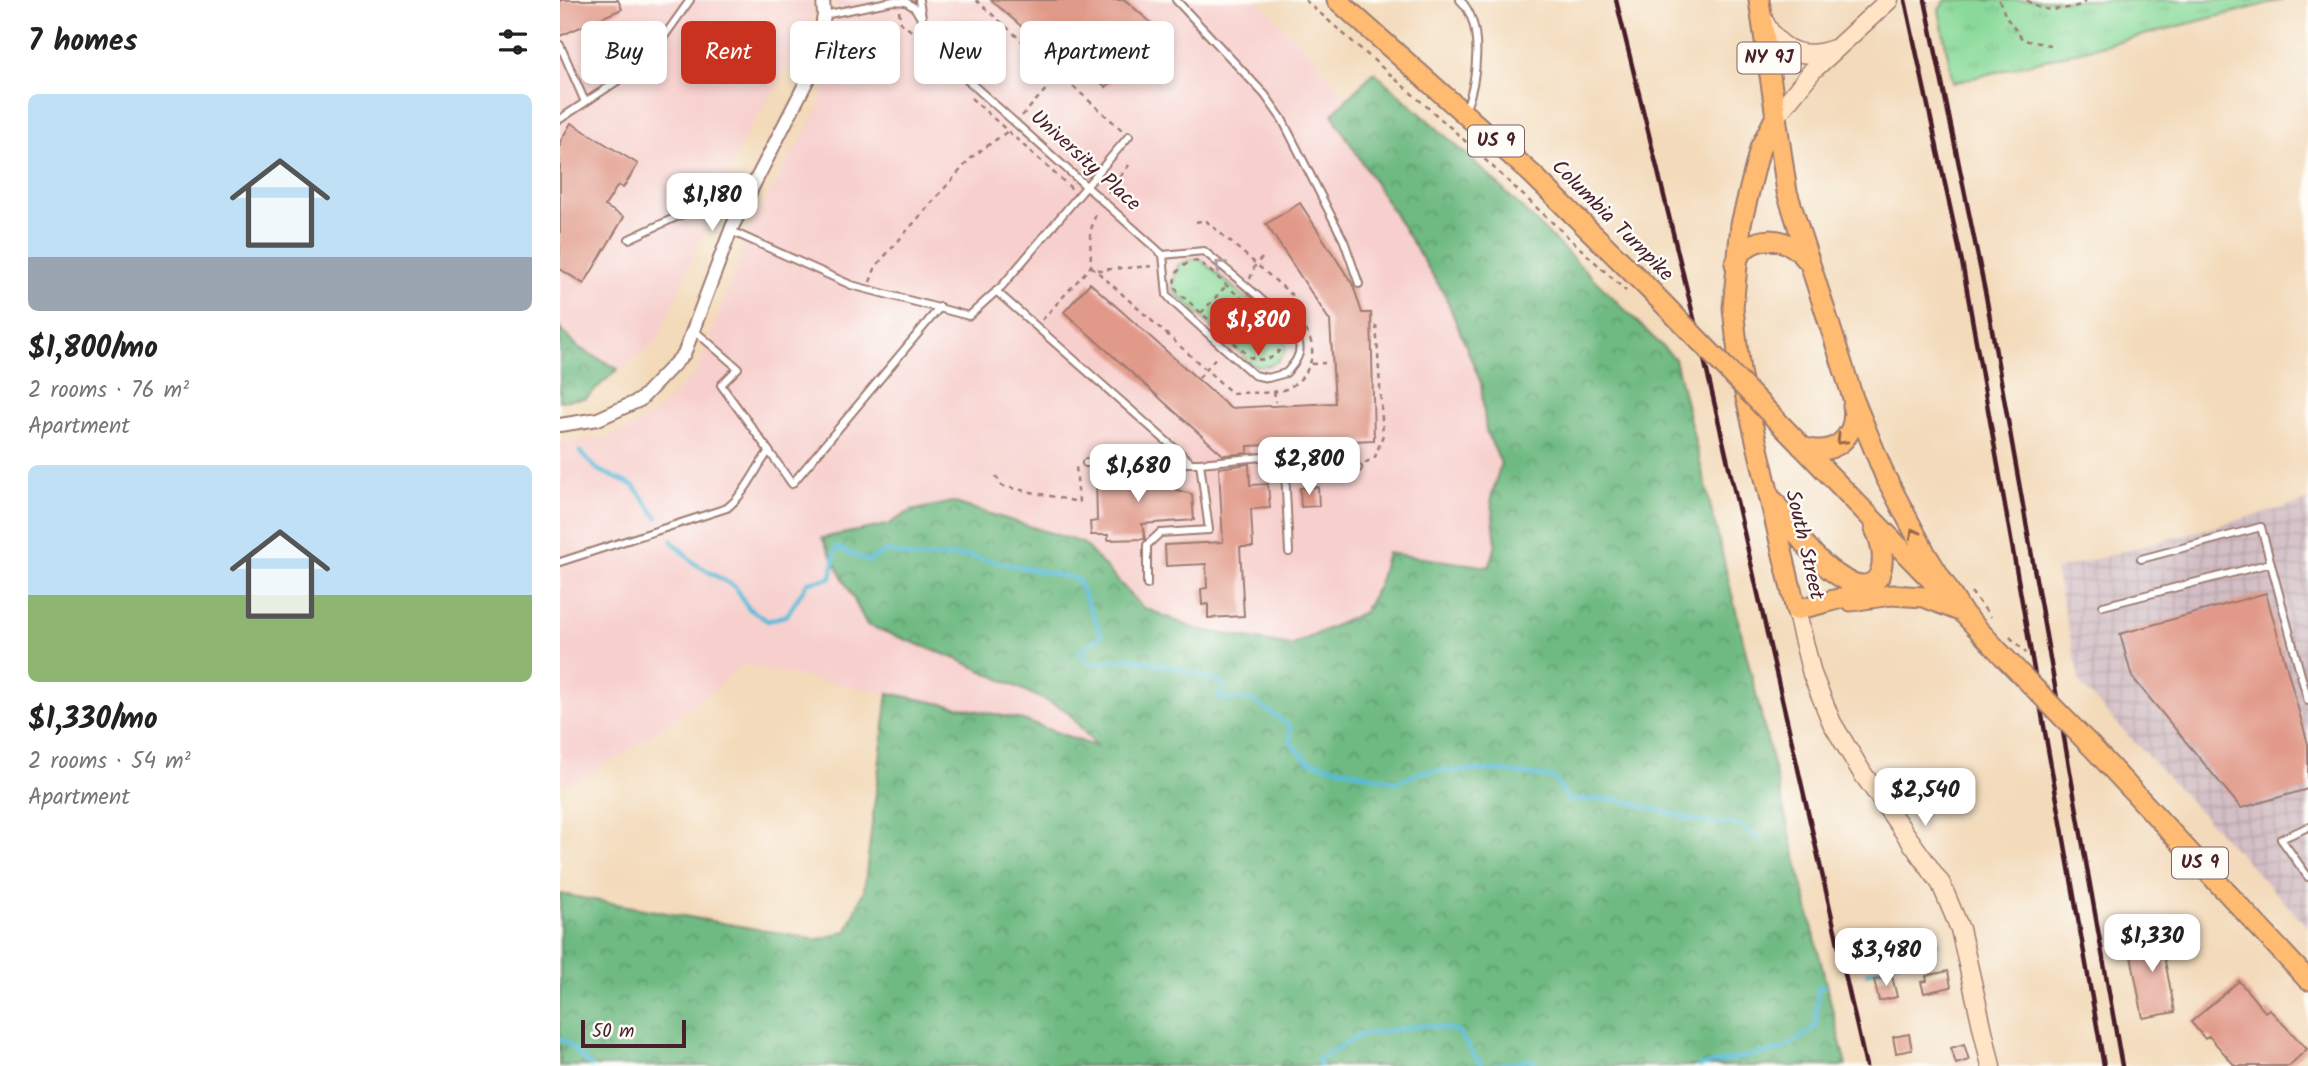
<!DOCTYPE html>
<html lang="en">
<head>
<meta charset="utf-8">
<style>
	body { margin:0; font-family:Kalam,sans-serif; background:#f6f6f6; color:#222; height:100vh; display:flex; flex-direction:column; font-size:26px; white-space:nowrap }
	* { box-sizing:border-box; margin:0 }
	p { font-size:23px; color:#767676 }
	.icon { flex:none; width:38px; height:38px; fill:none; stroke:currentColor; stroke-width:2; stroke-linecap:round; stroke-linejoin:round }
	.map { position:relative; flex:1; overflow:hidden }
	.side { display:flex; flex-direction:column; background:#fff; width:560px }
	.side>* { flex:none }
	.guide { position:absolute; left:21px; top:21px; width:665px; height:63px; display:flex; gap:14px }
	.scale { position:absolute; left:21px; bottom:18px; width:105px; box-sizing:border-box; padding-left:7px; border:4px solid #4a1f2b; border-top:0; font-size:19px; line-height:24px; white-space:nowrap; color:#4a1f2b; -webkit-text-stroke:5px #fdfcf7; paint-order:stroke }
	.price { position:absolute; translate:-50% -60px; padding:0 16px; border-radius:14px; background:#fff; color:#222; font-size:23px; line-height:46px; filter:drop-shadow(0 2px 4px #0008) }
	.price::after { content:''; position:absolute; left:50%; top:42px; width:21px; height:16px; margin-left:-10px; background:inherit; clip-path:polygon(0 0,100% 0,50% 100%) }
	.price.active { background:#c8321e; color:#fff }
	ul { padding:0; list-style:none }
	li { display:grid; align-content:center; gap:14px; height:371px; padding:0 28px }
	li span { display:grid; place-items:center; height:217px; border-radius:10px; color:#555 }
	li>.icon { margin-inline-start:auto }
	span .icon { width:126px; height:126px; fill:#fffc; stroke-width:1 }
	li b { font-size:30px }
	h2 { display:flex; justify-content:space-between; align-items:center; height:84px; padding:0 28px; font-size:30px }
	.tag { padding:0 24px; border-radius:10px; background:#fff; box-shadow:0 4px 10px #0003; font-size:24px; line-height:63px }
	.tag.active { background:#c8321e; color:#fff }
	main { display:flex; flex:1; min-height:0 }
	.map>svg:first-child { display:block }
	.built { fill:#f7d0ce }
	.industrial { fill:url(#industrial-grid) }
	.grass { fill:url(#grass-tufts); stroke:#6a7c62; stroke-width:2 }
	.forest { fill:url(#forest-crowns); stroke:#5c6c56; stroke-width:2 }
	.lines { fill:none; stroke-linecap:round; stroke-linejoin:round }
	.stream { stroke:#59bcd7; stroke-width:4.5 }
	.building { fill:#e19a89 }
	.lane-casing { stroke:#9e7c72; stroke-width:10 }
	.street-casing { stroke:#9e7c72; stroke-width:16 }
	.secondary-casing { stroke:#9e7c72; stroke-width:21 }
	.primary-casing { stroke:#9e7c72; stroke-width:23 }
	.path { stroke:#9e7c72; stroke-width:2.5; stroke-dasharray:5 5; stroke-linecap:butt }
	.lane { stroke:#fff; stroke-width:6 }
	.street { stroke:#fff; stroke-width:12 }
	.secondary { stroke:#ffe4c6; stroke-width:18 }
	.primary { stroke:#febb71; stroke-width:19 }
	.rail { stroke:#4a1f2b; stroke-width:4.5 }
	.primary-bridge-casing { stroke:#9e7c72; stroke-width:23; stroke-linecap:butt }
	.path-bridge { stroke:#9e7c72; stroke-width:2.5; stroke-dasharray:5 5; stroke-linecap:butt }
	.primary-bridge { stroke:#febb71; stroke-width:19 }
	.oneway { stroke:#ae9aa0 }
	.oneway2 { stroke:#9b654a }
	.labels { text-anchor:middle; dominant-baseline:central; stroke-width:5; stroke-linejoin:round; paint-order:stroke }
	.shield { fill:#fdfcf7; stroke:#806168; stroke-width:2 }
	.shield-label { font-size:19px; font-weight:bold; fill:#4a1f2b }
	.street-label { font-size:21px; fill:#4a1f2b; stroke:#fdfcf7 }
</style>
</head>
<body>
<main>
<section class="side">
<h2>7 homes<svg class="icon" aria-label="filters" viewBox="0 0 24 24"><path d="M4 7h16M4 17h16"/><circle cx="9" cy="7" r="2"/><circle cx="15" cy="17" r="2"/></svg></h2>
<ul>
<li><span style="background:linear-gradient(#bfe0f5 75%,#9aa5b1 0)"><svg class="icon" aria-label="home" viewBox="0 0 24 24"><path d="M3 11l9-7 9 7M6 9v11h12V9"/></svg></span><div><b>$1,800/mo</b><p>2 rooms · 76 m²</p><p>Apartment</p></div></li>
<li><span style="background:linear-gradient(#bfe0f5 60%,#8fb573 0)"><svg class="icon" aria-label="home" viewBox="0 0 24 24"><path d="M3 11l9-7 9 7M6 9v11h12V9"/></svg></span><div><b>$1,330/mo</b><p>2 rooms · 54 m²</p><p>Apartment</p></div></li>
</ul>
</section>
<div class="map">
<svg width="1748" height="1066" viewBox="0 0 1748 1066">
	<defs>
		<pattern id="industrial-grid" width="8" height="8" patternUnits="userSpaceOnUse" patternTransform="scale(1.75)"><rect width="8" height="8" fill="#d2bec4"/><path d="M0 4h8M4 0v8" fill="none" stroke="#b6a3a9"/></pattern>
		<pattern id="grass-tufts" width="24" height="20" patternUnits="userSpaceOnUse" patternTransform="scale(1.75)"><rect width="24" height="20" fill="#89da9a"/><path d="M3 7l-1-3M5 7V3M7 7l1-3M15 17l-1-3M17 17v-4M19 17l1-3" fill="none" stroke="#78bb85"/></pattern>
		<pattern id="forest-crowns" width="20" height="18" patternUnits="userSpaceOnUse" patternTransform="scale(1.75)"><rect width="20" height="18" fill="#6eba82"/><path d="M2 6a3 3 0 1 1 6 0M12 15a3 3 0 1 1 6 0" fill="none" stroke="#5c976b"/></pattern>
	</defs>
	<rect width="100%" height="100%" fill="#fdfcf7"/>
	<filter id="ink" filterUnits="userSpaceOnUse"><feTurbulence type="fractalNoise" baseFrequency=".0143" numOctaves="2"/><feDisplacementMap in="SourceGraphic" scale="14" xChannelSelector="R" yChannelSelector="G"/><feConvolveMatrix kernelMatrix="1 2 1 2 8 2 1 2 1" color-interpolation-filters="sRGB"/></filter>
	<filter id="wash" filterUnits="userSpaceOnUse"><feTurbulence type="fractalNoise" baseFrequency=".00686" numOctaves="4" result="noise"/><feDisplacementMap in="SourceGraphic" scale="28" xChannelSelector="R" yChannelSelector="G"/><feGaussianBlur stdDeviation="1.57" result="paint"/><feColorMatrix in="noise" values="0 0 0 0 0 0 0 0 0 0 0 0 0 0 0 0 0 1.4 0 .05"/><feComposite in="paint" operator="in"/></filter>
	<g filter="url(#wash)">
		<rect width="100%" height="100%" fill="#f3daba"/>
		<path class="built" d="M0,0H251L254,15L236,53L182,142L97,342L58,369L19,348L0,329Z
			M273,0H698L750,53L990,350L1046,506L835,857L463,720L181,665L157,687L82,743L27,775L0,785V443L47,438L90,417L137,372L192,224L257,112L280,45Z"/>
		<path class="industrial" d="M1748,501V927L1521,685L1495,570Z"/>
		<path class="grass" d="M1386,0H1722L1393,83L1379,10Z
			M640,259L716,324L725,337L726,350C718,364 708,369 693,365L615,293L612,286L618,265L628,260Z"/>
		<path class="forest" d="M814,72L919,166L1115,359L1286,1066H0V894L258,940L287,931L304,890L328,693L463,720L537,747L506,710L397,659L307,625L262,538L327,525L351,511L392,502L523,543L582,607L636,629L731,646L804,612L818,586L827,553L929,567L936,544L931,498L941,463L926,431L921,383L885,295L772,114Z
			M0,329L19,348L58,369L26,398L0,401Z"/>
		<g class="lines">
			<path class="stream" d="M20,452L38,470L74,486L97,517
				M111,540L134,563L175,587L188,608L208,621L227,615L248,582L271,578L276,547L308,561L327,551L354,558L408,556L517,579L542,635L518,653L533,664L569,658L624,670L664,684L658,699L692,700L730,726L731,743L748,761L838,782L863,771L932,770L994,778L1008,800L1057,799L1151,824H1179L1200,840
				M1307,973C1333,966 1354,951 1379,943
				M0,1041L3,1039L31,1066
				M760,1066L757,1060L801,1035L866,1025L897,1031L922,1066
				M933,1066L969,1060L979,1066
				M1139,1066L1224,1049L1256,1027L1258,988L1264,986"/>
		</g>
		<g id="blocks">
			<path class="building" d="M0,0H58L62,9L0,36Z
				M431,0H565L597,28L546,87L521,66L515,73Z
				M11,123L78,164L63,188L58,185L45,206L64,217L24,284L0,269V142Z
				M740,203L793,285L802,313H811L814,440L688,446V453L663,455L504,312L530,283L670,408L775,403L770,321L706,224Z
				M689,464L690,485L708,484L710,508L691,509L693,547H680L684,616L648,618V604L642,605L641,589L647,588L646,564L606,566L605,545L663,542L659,468Z
				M615,473L616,490L632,494L634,520L582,524L585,539L548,540V535H531L530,522L537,521L536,476Z
				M758,487L759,506L741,507L740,488Z
				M1706,593L1748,744V789L1681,808L1572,677L1560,634Z
				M1610,932L1612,944L1602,946L1615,1012L1583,1018L1568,940Z
				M1388,971L1391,987L1364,993L1361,982L1367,981L1366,976Z
				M1332,976L1337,997L1319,1001L1314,980Z
				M1679,981L1705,1012L1709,1009L1747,1049L1729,1066H1675L1649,1036L1645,1039L1631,1022Z
				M1349,1034L1352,1050L1336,1053L1333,1037Z
				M1404,1044L1409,1060L1396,1064L1391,1048Z"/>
		</g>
	</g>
	<g filter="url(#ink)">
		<use href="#blocks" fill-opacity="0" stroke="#9e7c72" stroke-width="2"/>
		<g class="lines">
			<g class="lane-casing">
				<path id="lane" d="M359,0L362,17
					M616,0L705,95L722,119L784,241L799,284
					M900,0C925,24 917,82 905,111
					M264,15L333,1L346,2L355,8L384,59L603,255L607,295L614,303L694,375L708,378L726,373C733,365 742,355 739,344C730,318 667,271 644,251L603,255
					M0,45L25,102
					M403,76L434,46
					M0,119L86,62L130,0
					M171,231L291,285L409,316L442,286L569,136
					M69,239L194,181
					M436,291L629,461
					M209,451L232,484L380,307
					M526,463H640L702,457L727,470L798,468
					M725,469L729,552
					M1581,559L1701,527L1748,701
					M0,562L167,508C187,492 194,471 209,451L161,385L178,368L135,331
					M587,585V545L600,533L649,530L640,463
					M1543,606L1711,563
					M1748,827L1721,839L1748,877"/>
			</g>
			<g class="street-casing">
				<path id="street" d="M0,425L38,419L80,400L124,354L172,227L256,63L264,15L263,0"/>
			</g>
			<g class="secondary-casing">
				<path id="secondary" d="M1203,19C1217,50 1242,61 1274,49
					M1216,116L1253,70L1329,0
					M1236,610L1252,674L1272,723L1303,774L1381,884L1400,929L1431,1066"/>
			</g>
			<g class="primary-casing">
				<path id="primary" d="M777,0L973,175L1088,288
					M1199,0L1227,192L1293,398L1325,476L1366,554L1402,612L1443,656
					M1216,116L1200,148L1181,224L1173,308L1180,372L1236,610L1301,593L1319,577
					M1175,264C1188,232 1228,234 1246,259
					M1224,428L1377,586
					M1241,446C1272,459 1298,438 1293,405
					M1214,501C1231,527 1256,564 1284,579C1325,601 1329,556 1315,529
					M1291,601L1331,595L1364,597L1402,612
					M1532,747L1748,980"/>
			</g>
			<path class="path" d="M416,0L562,130
				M745,0L890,127L1066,291
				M1439,0L1446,17L1463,40L1490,45
				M1467,0C1482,15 1503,9 1522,5L1526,0
				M339,11L341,23L354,33L371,59
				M411,98L512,189
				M462,116L507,66
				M548,193L569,165
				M636,222L645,220L732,295L729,313
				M633,261L640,262L715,328C730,349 713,366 690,357L618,292C609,278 619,266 633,261Z
				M531,266L672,393C688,392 714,395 728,388C754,375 761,342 739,323
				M537,270L594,266
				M690,279L696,263L705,256
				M310,282L316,266L412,157L448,131
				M641,313L667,285
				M482,320L531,266L530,233L537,210
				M751,364L765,363
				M639,378L657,356
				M714,391L716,402
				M805,463L815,457L823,435L816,323
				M436,476L442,486L519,502L516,466
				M1411,592L1431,617
				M1450,637L1457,644"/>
			<use href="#lane" class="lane"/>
			<use href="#street" class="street"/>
			<use href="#secondary" class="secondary"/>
			<use href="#primary" class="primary"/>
			<path class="rail" d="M1056,0L1150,384L1306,1066
				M1345,0L1402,262L1544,1066
				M1365,0L1426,296L1562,1066"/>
			<g class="primary-bridge-casing">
				<path id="primary-bridge" d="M1088,288L1224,428
					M1443,656L1532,747"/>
			</g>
			<path class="path-bridge" d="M1457,644L1466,653"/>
			<use href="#primary-bridge" class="primary-bridge"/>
		</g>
		<defs><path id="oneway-chevron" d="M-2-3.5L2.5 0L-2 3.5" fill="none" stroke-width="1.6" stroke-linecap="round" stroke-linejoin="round" transform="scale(1.75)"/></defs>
		<use class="oneway" href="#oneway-chevron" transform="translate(660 265) rotate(-139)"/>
		<g class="oneway2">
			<use href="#oneway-chevron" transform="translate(1281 440) rotate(135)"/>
			<use href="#oneway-chevron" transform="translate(1354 533) rotate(-119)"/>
		</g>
	</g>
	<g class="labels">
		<g class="shield">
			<rect x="1177.5" y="42.5" width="63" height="31" rx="5"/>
			<rect x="908" y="125.5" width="56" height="31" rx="5"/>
			<rect x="1612" y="847.5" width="56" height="31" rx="5"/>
		</g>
		<g class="shield-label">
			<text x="1209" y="58">NY 9J</text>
			<text x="936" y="141">US 9</text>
			<text x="1640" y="863">US 9</text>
		</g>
		<g class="street-label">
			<text transform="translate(525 161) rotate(42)">University Place</text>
			<text transform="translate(1052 221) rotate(45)">Columbia Turnpike</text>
			<text transform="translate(1244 545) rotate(77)">South Street</text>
		</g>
	</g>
</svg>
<div class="scale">50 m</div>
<b class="price" style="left:152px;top:233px">$1,180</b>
<b class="price active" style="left:698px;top:358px">$1,800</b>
<b class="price" style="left:749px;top:497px">$2,800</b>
<b class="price" style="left:578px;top:504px">$1,680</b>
<b class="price" style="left:1365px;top:828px">$2,540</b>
<b class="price" style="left:1592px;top:974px">$1,330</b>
<b class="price" style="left:1326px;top:988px">$3,480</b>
<div class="guide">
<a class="tag">Buy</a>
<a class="tag active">Rent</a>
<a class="tag">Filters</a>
<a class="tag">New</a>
<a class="tag">Apartment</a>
</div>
</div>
</main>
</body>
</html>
